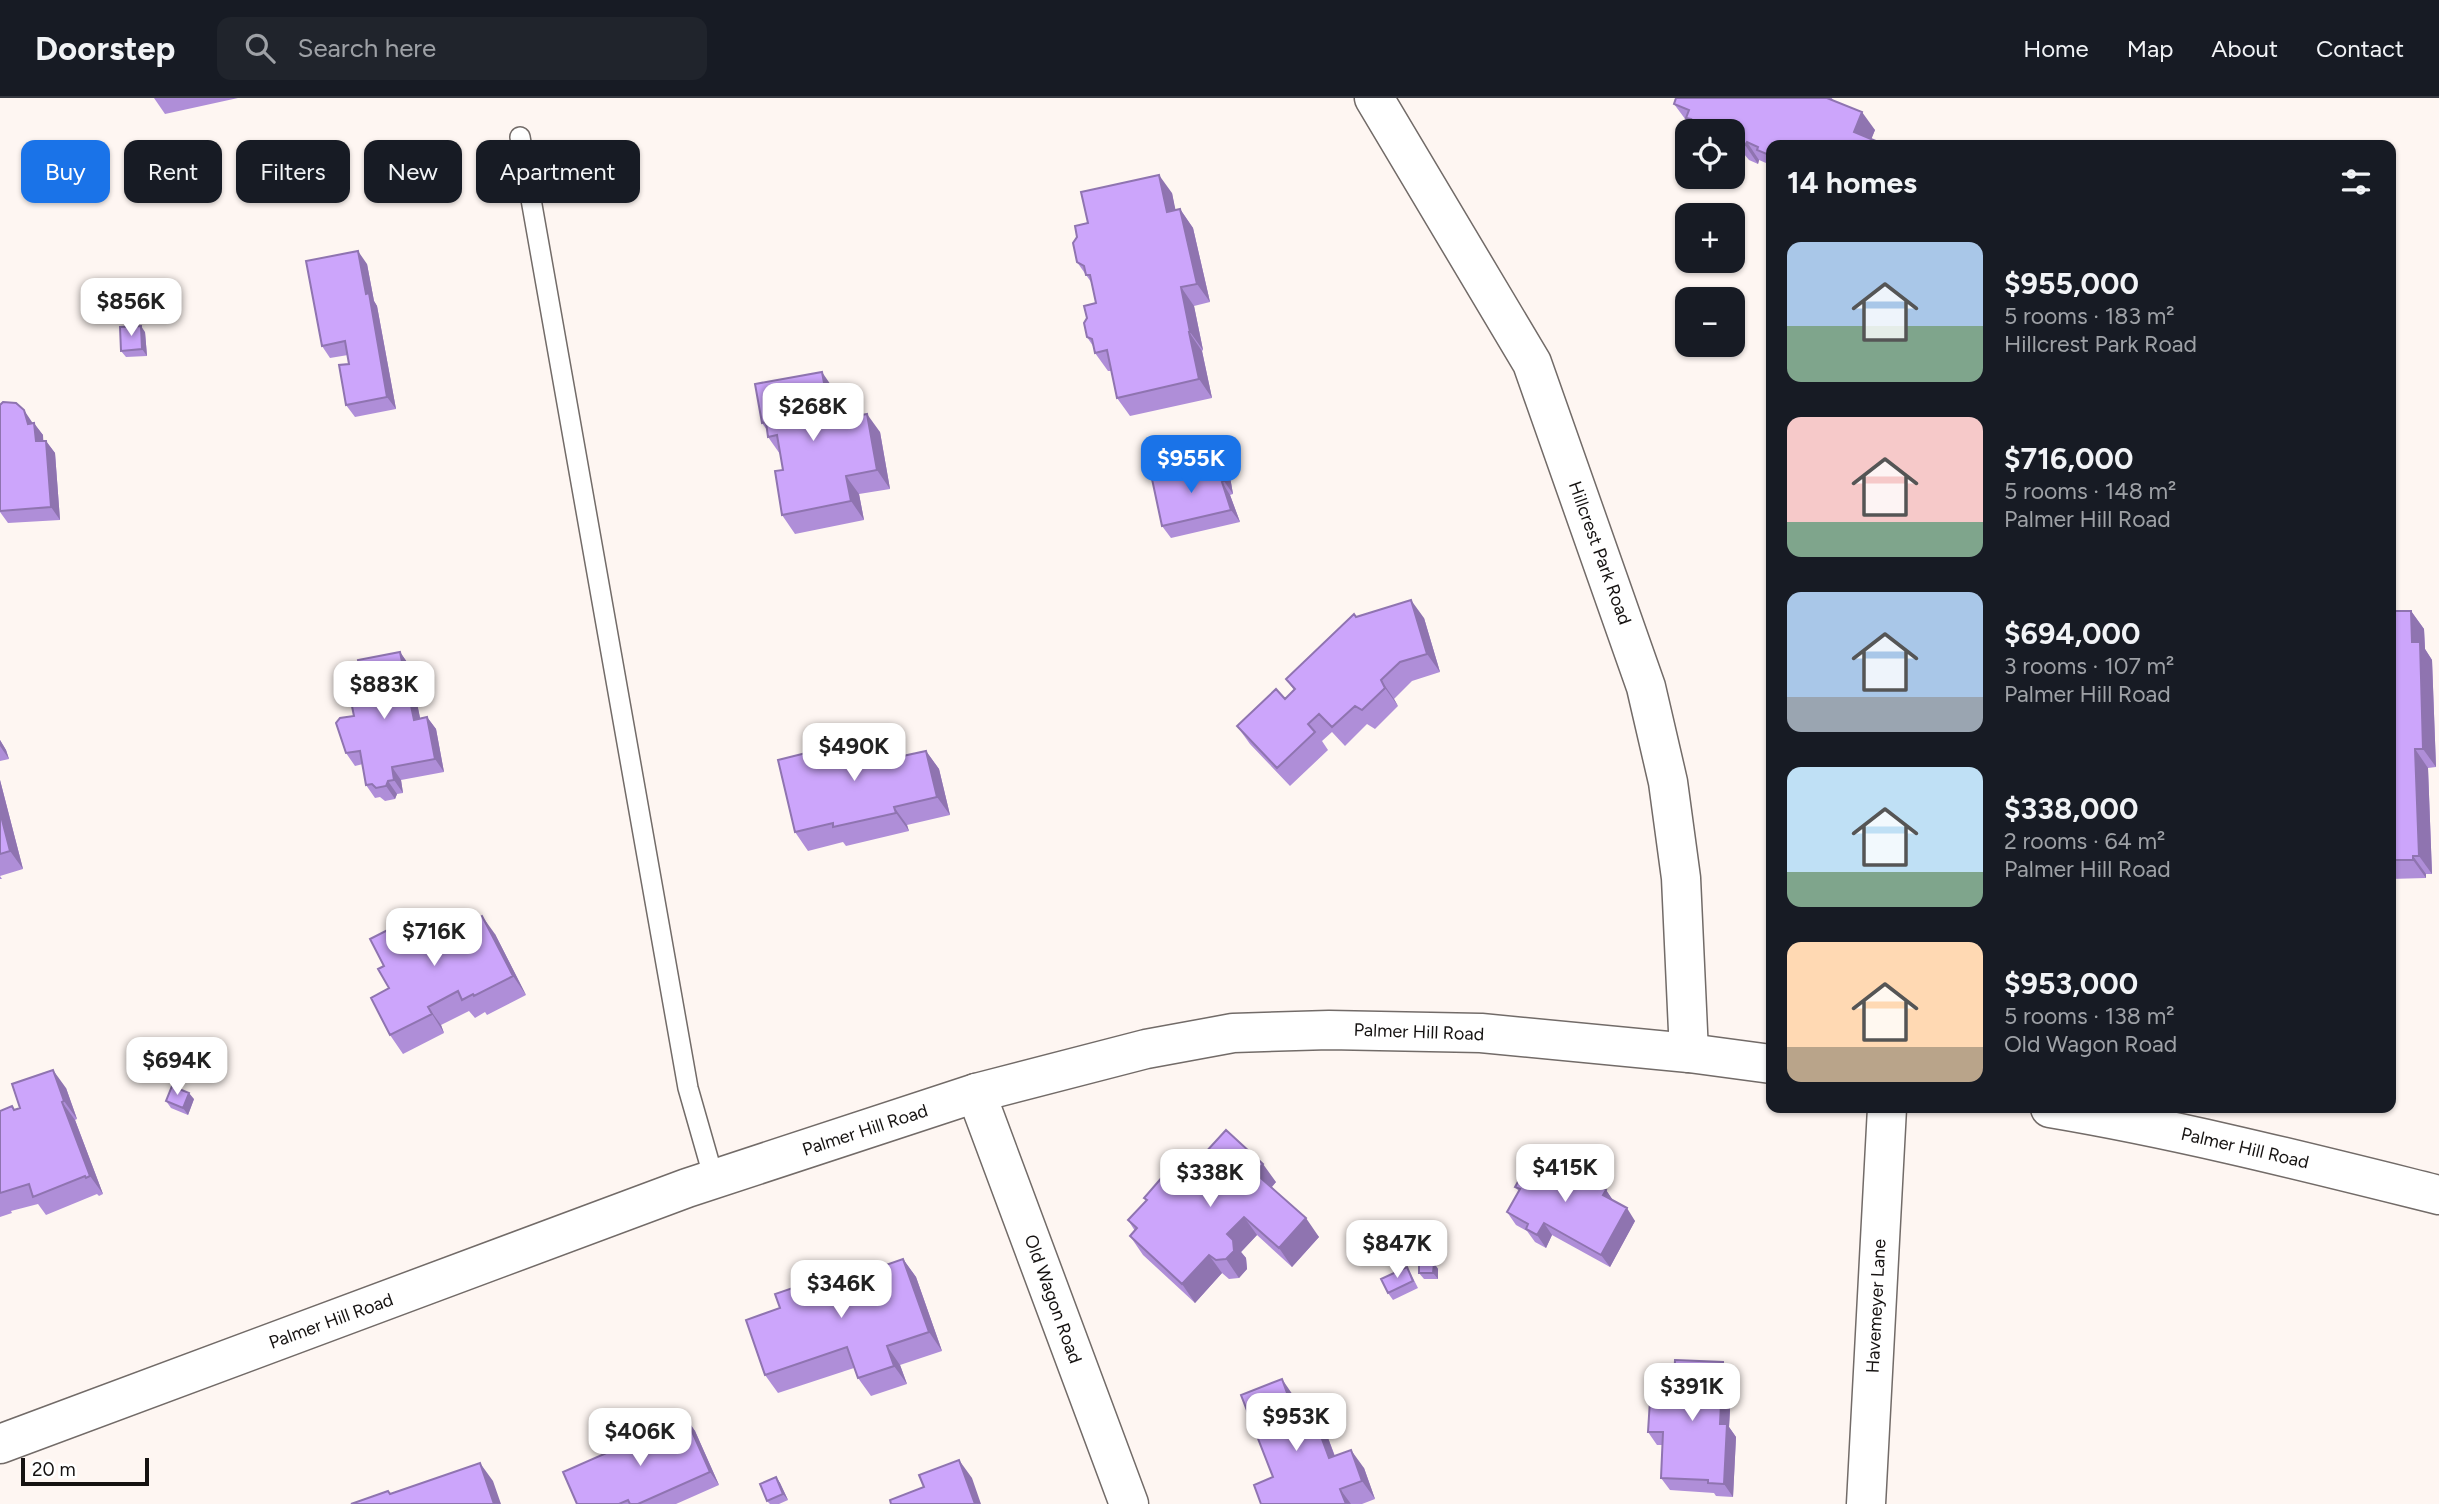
<!DOCTYPE html>
<html lang="en">
<head>
<meta charset="utf-8">
<style>
	body { margin:0; font-family:Figtree,sans-serif; background:#20242c; color:#f1f3f6; height:100vh; display:flex; flex-direction:column; font-size:26px; white-space:nowrap }
	* { box-sizing:border-box; margin:0 }
	p { font-size:23px; color:#9ea1a6 }
	.icon { flex:none; width:38px; height:38px; fill:none; stroke:currentColor; stroke-width:2; stroke-linecap:round; stroke-linejoin:round }
	.map { position:relative; flex:1; overflow:hidden }
	.drawer { position:absolute; left:1766px; top:42px; width:630px; height:973px; display:flex; flex-direction:column; background:#171b24; border-radius:14px; box-shadow:0 2px 5px #0004 }
	.drawer>* { flex:none }
	.guide { position:absolute; left:21px; top:42px; width:665px; height:63px; display:flex; gap:14px }
	.fabs { position:absolute; left:1675px; top:21px; display:grid; gap:14px }
	.fabs a { display:grid; place-items:center; width:70px; height:70px; border-radius:14px; background:#171b24; box-shadow:0 2px 5px #0004; font-size:35px }
	.scale { position:absolute; left:21px; bottom:18px; width:128px; box-sizing:border-box; padding-left:7px; border:4px solid #151211; border-top:0; font-size:19px; line-height:24px; white-space:nowrap; color:#151211; -webkit-text-stroke:5px #fff; paint-order:stroke }
	.price { position:absolute; translate:-50% -60px; padding:0 16px; border-radius:14px; background:#fff; color:#222; font-size:23px; line-height:46px; filter:drop-shadow(0 2px 4px #0008) }
	.price::after { content:''; position:absolute; left:50%; top:42px; width:21px; height:16px; margin-left:-10px; background:inherit; clip-path:polygon(0 0,100% 0,50% 100%) }
	.price.current { background:#1a73e8; color:#fff }
	ul { padding:0; list-style:none }
	li { display:flex; align-items:center; gap:21px; height:175px; padding:0 21px }
	li span { display:grid; place-items:center; flex:none; width:196px; height:140px; border-radius:14px; color:#555 }
	li>.icon { margin-inline-start:auto }
	span .icon { width:84px; height:84px; fill:#fffc; stroke-width:1 }
	li b { font-size:30px }
	h2 { display:flex; justify-content:space-between; align-items:center; height:84px; padding:0 21px; font-size:30px }
	.pill { padding:0 24px; border-radius:14px; background:#171b24; box-shadow:0 2px 5px #0004; font-size:24px; line-height:63px }
	.pill.current { background:#1a73e8; color:#fff }
	header { display:flex; align-items:center; gap:42px; box-sizing:border-box; height:98px; padding:0 35px; background:#171b24; border-bottom:2px solid #363941 }
	header strong { font-size:33px }
	nav { display:flex; gap:38px; margin-inline-start:auto; font-size:24px }
	.search { width:490px; height:63px; background:#20242c; display:flex; align-items:center; gap:18px; box-sizing:border-box; padding:0 24px; border-radius:14px; color:#9ea1a6; font-size:26px }
	.map>svg:first-child { display:block }
	.lines { fill:none; stroke-linecap:round; stroke-linejoin:round }
	.lane-casing { stroke:#726b68; stroke-width:22 }
	.street-casing { stroke:#726b68; stroke-width:41 }
	.secondary-casing { stroke:#726b68; stroke-width:41 }
	.lane { stroke:#fff; stroke-width:19 }
	.street { stroke:#fff; stroke-width:38 }
	.secondary { stroke:#fff; stroke-width:38 }
	.wall { fill:#af8ed8 }
	.shaded-wall { fill:#8f74b0 }
	.building { fill:#cca5fb; stroke:#8f74b0; stroke-width:2 }
	.labels { text-anchor:middle; dominant-baseline:central; stroke-width:5; stroke-linejoin:round; paint-order:stroke }
	.street-label { font-size:18px; fill:#151211; stroke:#fff }
</style>
</head>
<body>
<header>
<strong>Doorstep</strong>
<div class="search"><svg class="icon" aria-label="search" viewBox="0 0 24 24"><circle cx="10" cy="10" r="6"/><path d="M15 15l6 6"/></svg>Search here</div>
<nav><a>Home</a><a>Map</a><a>About</a><a>Contact</a></nav>
</header>
<div class="map">
<svg width="2439" height="1406" viewBox="0 0 2439 1406">
	<rect width="100%" height="100%" fill="#fef6f2"/>
	<g class="lines">
		<g class="lane-casing">
			<path id="lane" d="M520,39L688,990L714,1081"/>
		</g>
		<g class="street-casing">
			<path id="street" d="M1374,0L1532,265L1646,589L1668,684L1681,780L1689,955
				M976,995L1129,1406"/>
		</g>
		<g class="secondary-casing">
			<path id="secondary" d="M2050,1010C2181,1032 2310,1065 2439,1097
				M0,1346L687,1090L976,995L1146,951L1233,935L1329,932L1481,935L1689,955L1771,966
				M1866,1406L1887,1010"/>
		</g>
		<use href="#lane" class="lane"/>
		<use href="#street" class="street"/>
		<use href="#secondary" class="secondary"/>
	</g>
	<path class="wall" d="M154,0H238L165,16Z
		M1676,0H1832L1833,3L1875,32L1871,41L1884,47H1771V71L1766,65L1759,62L1758,66L1749,62L1744,56L1735,52L1732,56V33H1694L1674,6Z
		M1172,95L1175,112L1180,111L1193,130L1210,204L1194,208L1203,252L1202,253L1212,300L1130,318L1117,300L1111,273H1108L1095,255L1093,248L1087,239L1096,205L1091,184L1077,164L1088,125Z
		M367,166L374,203L377,208L396,311L355,319L346,307L349,266L348,257L330,260L322,248Z
		M145,234L147,258L126,259L121,253Z
		M835,293L840,321L880,334L890,391L859,396L864,422L795,436L782,417L783,372L780,356L768,339L767,332L762,325Z
		M0,307L33,325L43,337V343H46L55,355L60,422L8,425L0,414Z
		M1221,367L1230,379L1233,396L1230,397L1240,424L1171,440L1162,428Z
		M2390,513H2411L2424,531L2425,551L2432,562L2436,669L2428,670L2432,776H2426V780L2390,781Z
		M1356,519L1424,520L1440,574L1412,583L1394,601L1398,608L1375,631L1367,626L1345,648L1332,634L1322,643L1328,652L1290,688L1250,646L1237,628L1285,601L1294,592L1286,581Z
		M400,554L409,567L420,620L427,619L436,631L444,674L401,682L403,695L397,696L395,701L385,703L380,699L375,700L366,687L363,666L355,668L346,655L361,581Z
		M0,642L6,652L9,661L0,663Z
		M894,642L904,658L926,653L939,671L950,717L907,727L909,733L846,748L843,744L808,753L795,734L818,652L824,661Z
		M0,682L23,771L0,778L2,781H0Z
		M433,833L437,841L495,836L526,897L487,917L485,914L475,920L469,913L441,927L444,935L403,956L390,937L389,890L384,868Z
		M66,990L77,1021L75,1022L103,1096L99,1098L97,1096L46,1117L38,1106L11,1113L12,1115L0,1119V1013L15,1012Z
		M194,1001L188,1017L171,1010L166,1003Z
		M1194,1067L1276,1084L1272,1089L1319,1139L1292,1169L1257,1137L1241,1154L1246,1160L1247,1171L1239,1180L1229,1181L1222,1175L1195,1205L1143,1157L1130,1138L1135,1133L1128,1122L1146,1103L1144,1100L1166,1080Z
		M1515,1089L1606,1092L1613,1103L1635,1123L1610,1169L1552,1137L1546,1150L1535,1144L1527,1133L1516,1127L1507,1114L1519,1093Z
		M903,1161L916,1179L942,1253L900,1267L907,1286L871,1298L858,1280L854,1270L778,1295L765,1277L780,1210L868,1173Z
		M1434,1165L1438,1171V1181H1424L1419,1175Z
		M1407,1169L1411,1176L1418,1190L1393,1202L1388,1195Z
		M1732,1277L1729,1329L1736,1339L1733,1399L1716,1398L1714,1395L1670,1392L1661,1380L1663,1347H1657L1648,1334L1664,1303L1674,1285Z
		M1295,1300L1302,1318L1325,1332L1335,1358L1364,1370L1375,1401L1362,1406H1261L1273,1379Z
		M686,1320L695,1333L719,1387L676,1406H577Z
		M776,1379L780,1385L788,1402L779,1406H770L767,1403Z"/>
	<path class="shaded-wall" d="M1862,14L1875,32L1869,47L1854,34Z
		M1747,44L1759,62L1758,66L1745,47Z
		M1159,77L1172,95L1180,133L1167,114Z
		M1180,111L1193,130L1210,204L1197,186Z
		M358,153L367,166L374,203L377,208L396,311L387,299Z
		M1181,189L1194,208L1203,252L1190,234Z
		M141,228L145,234L147,258L142,251Z
		M1189,234L1202,253L1212,300L1199,281Z
		M822,274L835,293L843,341L831,323Z
		M24,312L32,324L35,331L34,325L43,337L44,356L36,343L28,326Z
		M867,316L880,334L890,391L877,372Z
		M46,343L55,355L60,422L51,409Z
		M1221,367L1230,379L1233,396L1224,383Z
		M846,378L859,396L864,422L851,403Z
		M1222,384L1230,397L1240,424L1231,412Z
		M1411,502L1424,520L1440,574L1427,556Z
		M2411,513L2424,531L2425,551L2432,562L2436,669L2423,651L2412,544Z
		M400,554L409,567L423,634L414,622Z
		M1381,582L1394,601L1398,608L1385,590Z
		M427,619L436,631L444,674L435,661Z
		M876,631L889,649L880,646Z
		M0,642L6,652L9,661L0,648Z
		M894,642L907,661L898,659Z
		M2415,651L2428,670L2432,776L2419,758Z
		M926,653L939,671L950,717L937,699Z
		M392,669L401,682L403,695L394,682Z
		M0,682L23,771L10,753L0,714Z
		M388,683L397,696L395,701L386,688Z
		M894,709L907,727L909,733L896,715Z
		M2413,758L2426,776V780L2413,762Z
		M421,815L433,833L448,860L435,842Z
		M482,818L495,836L526,897L513,878Z
		M428,909L441,927L444,935L432,916Z
		M53,972L66,990L77,1021L64,1003Z
		M189,995L194,1001L188,1017L183,1010Z
		M62,1004L75,1022L103,1096L90,1078Z
		M1263,1066L1276,1084L1268,1093L1255,1075Z
		M1606,1092L1615,1105L1603,1097Z
		M1627,1110L1635,1123L1610,1169L1601,1157Z
		M1244,1119L1257,1137L1241,1154L1246,1160L1247,1171L1239,1180L1226,1161L1227,1136Z
		M1306,1120L1319,1139L1292,1169L1279,1150Z
		M1544,1125L1552,1137L1546,1150L1537,1137Z
		M1209,1157L1222,1175L1195,1205L1182,1186Z
		M903,1161L916,1179L942,1253L929,1234Z
		M1434,1165L1438,1171V1181L1433,1175Z
		M887,1248L900,1267L907,1286L894,1268Z
		M1723,1264L1732,1277L1729,1329L1736,1339L1733,1399L1724,1386L1720,1326Z
		M1282,1281L1295,1300L1309,1338L1296,1320Z
		M1312,1314L1325,1332L1342,1378L1329,1360Z
		M686,1320L695,1333L719,1387L710,1374Z
		M1351,1352L1364,1370L1375,1401L1362,1383Z
		M959,1362L972,1380L981,1406H975Z
		M480,1365L493,1383L501,1406H494Z
		M776,1379L780,1385L788,1402L783,1396Z
		M1340,1391L1351,1406H1346Z"/>
	<path class="building" d="M1676,0H1827L1862,14L1854,34L1883,46V47H1771V53H1770L1769,57L1757,52L1758,49L1747,44L1745,47L1736,44L1738,40L1732,38V33H1708L1689,26L1691,21L1686,20L1689,12L1674,6Z
		M1159,77L1167,114L1180,111L1197,186L1181,189L1190,234H1189L1199,281L1117,300L1107,252L1095,255L1092,241L1087,239L1084,225L1087,220L1084,208L1096,205L1090,177H1086L1084,168L1077,164L1073,145L1077,139L1075,128L1088,125L1081,94Z
		M358,153L366,196L369,195L387,299L346,307L339,267L349,266L345,243L322,248L306,163Z
		M141,228L142,251L121,253L120,229Z
		M822,274L831,323L867,316L877,372L846,378L851,403L782,417L775,373L783,372L777,337L768,339L766,324L762,325L755,286Z
		M3,304L16,305L24,312L28,326L34,325L36,343H46L51,409L0,413V307Z
		M1221,367L1224,383L1222,384L1231,412L1162,428L1152,381Z
		M1411,502L1427,556L1400,564L1381,582L1385,590L1362,612L1355,608L1332,629L1319,616L1308,626L1315,634L1277,670L1237,628L1276,591L1285,601L1295,591L1286,581L1354,516L1356,519Z
		M2390,513H2411L2412,544H2420L2423,651H2415L2419,758H2413V762H2390Z
		M400,554L414,622L427,619L435,661L392,669L394,682L388,683L386,688L376,690L372,686L366,687L360,653L346,655L336,625L340,620L354,618L347,584L361,581L358,562Z
		M876,631L880,646L894,642L898,659L926,653L937,699L894,709L896,715L833,729V725L795,734L778,662L818,652L820,662L837,658L845,642L857,640L856,635Z
		M0,714L10,753L0,756Z
		M421,815L435,842L482,818L513,878L474,898L473,896L462,902L458,893L428,909L432,916L390,937L371,900L389,890L378,871L384,868L370,841Z
		M53,972L64,1003L62,1004L90,1078L86,1080L85,1078L33,1099L29,1086L0,1095V1013L12,1008L14,1012L20,1010L12,986Z
		M172,988L189,995L183,1010L166,1003Z
		M1226,1032L1263,1066L1255,1075L1306,1120L1279,1150L1244,1119L1227,1136L1233,1142L1234,1153L1226,1161L1216,1162L1209,1157L1182,1186L1130,1138L1137,1130L1128,1122L1147,1102L1144,1100L1164,1077L1166,1080L1186,1058L1194,1067Z
		M1535,1053L1606,1092L1603,1097L1627,1110L1601,1157L1544,1125L1537,1137L1526,1131L1528,1126L1507,1114L1520,1091L1515,1089Z
		M903,1161L929,1234L887,1248L894,1268L858,1280L847,1249L765,1277L746,1222L780,1210L775,1196L863,1166L866,1174Z
		M1419,1165H1434L1433,1175H1419Z
		M1407,1169L1413,1183L1388,1195L1381,1181Z
		M1675,1262L1723,1264L1720,1326H1727L1724,1386L1708,1385V1382L1661,1380L1663,1334H1648L1650,1302L1664,1303L1665,1284L1674,1285Z
		M1282,1281L1296,1320L1312,1314L1329,1360L1351,1352L1362,1383L1340,1391L1346,1406H1261L1254,1387L1273,1379L1241,1297Z
		M686,1320L710,1374L638,1406H630L628,1402L619,1406H577L563,1374Z
		M959,1362L975,1406H891L890,1402L924,1389L919,1377Z
		M480,1365L494,1406H351L388,1393L390,1396Z
		M776,1379L783,1396L767,1403L760,1386Z"/>
	<g class="labels">
		<g class="street-label">
			<text transform="translate(1600 455) rotate(70)">Hillcrest Park Road</text>
			<text transform="translate(1419 934) rotate(2)">Palmer Hill Road</text>
			<text transform="translate(865 1032) rotate(-18)">Palmer Hill Road</text>
			<text transform="translate(2245 1050) rotate(13)">Palmer Hill Road</text>
			<text transform="translate(1053 1201) rotate(70)">Old Wagon Road</text>
			<text transform="translate(1876 1208) rotate(-87)">Havemeyer Lane</text>
			<text transform="translate(331 1223) rotate(-20)">Palmer Hill Road</text>
		</g>
	</g>
</svg>
<div class="fabs">
<a><svg class="icon" aria-label="locate" viewBox="0 0 24 24"><circle cx="12" cy="12" r="6"/><path d="M12 2v4M12 18v4M2 12h4M18 12h4"/></svg></a>
<a>+</a>
<a>−</a>
</div>
<div class="scale">20 m</div>
<b class="price" style="left:131px;top:240px">$856K</b>
<b class="price" style="left:813px;top:345px">$268K</b>
<b class="price current" style="left:1191px;top:397px">$955K</b>
<b class="price" style="left:384px;top:623px">$883K</b>
<b class="price" style="left:854px;top:685px">$490K</b>
<b class="price" style="left:434px;top:870px">$716K</b>
<b class="price" style="left:177px;top:999px">$694K</b>
<b class="price" style="left:1565px;top:1106px">$415K</b>
<b class="price" style="left:1210px;top:1111px">$338K</b>
<b class="price" style="left:1397px;top:1182px">$847K</b>
<b class="price" style="left:841px;top:1222px">$346K</b>
<b class="price" style="left:1692px;top:1325px">$391K</b>
<b class="price" style="left:1296px;top:1355px">$953K</b>
<b class="price" style="left:640px;top:1370px">$406K</b>
<div class="guide">
<a class="pill current">Buy</a>
<a class="pill">Rent</a>
<a class="pill">Filters</a>
<a class="pill">New</a>
<a class="pill">Apartment</a>
</div>
<section class="drawer">
<h2>14 homes<svg class="icon" aria-label="filters" viewBox="0 0 24 24"><path d="M4 7h16M4 17h16"/><circle cx="9" cy="7" r="2"/><circle cx="15" cy="17" r="2"/></svg></h2>
<ul>
<li><span style="background:linear-gradient(#a9c7e8 60%,#7fa58c 0)"><svg class="icon" aria-label="home" viewBox="0 0 24 24"><path d="M3 11l9-7 9 7M6 9v11h12V9"/></svg></span><div><b>$955,000</b><p>5 rooms · 183 m²</p><p>Hillcrest Park Road</p></div></li>
<li><span style="background:linear-gradient(#f6c9c9 75%,#7fa58c 0)"><svg class="icon" aria-label="home" viewBox="0 0 24 24"><path d="M3 11l9-7 9 7M6 9v11h12V9"/></svg></span><div><b>$716,000</b><p>5 rooms · 148 m²</p><p>Palmer Hill Road</p></div></li>
<li><span style="background:linear-gradient(#a9c7e8 75%,#9aa5b1 0)"><svg class="icon" aria-label="home" viewBox="0 0 24 24"><path d="M3 11l9-7 9 7M6 9v11h12V9"/></svg></span><div><b>$694,000</b><p>3 rooms · 107 m²</p><p>Palmer Hill Road</p></div></li>
<li><span style="background:linear-gradient(#bfe0f5 75%,#7fa58c 0)"><svg class="icon" aria-label="home" viewBox="0 0 24 24"><path d="M3 11l9-7 9 7M6 9v11h12V9"/></svg></span><div><b>$338,000</b><p>2 rooms · 64 m²</p><p>Palmer Hill Road</p></div></li>
<li><span style="background:linear-gradient(#ffd9b3 75%,#b9a48a 0)"><svg class="icon" aria-label="home" viewBox="0 0 24 24"><path d="M3 11l9-7 9 7M6 9v11h12V9"/></svg></span><div><b>$953,000</b><p>5 rooms · 138 m²</p><p>Old Wagon Road</p></div></li>
</ul>
</section>
</div>
</body>
</html>
